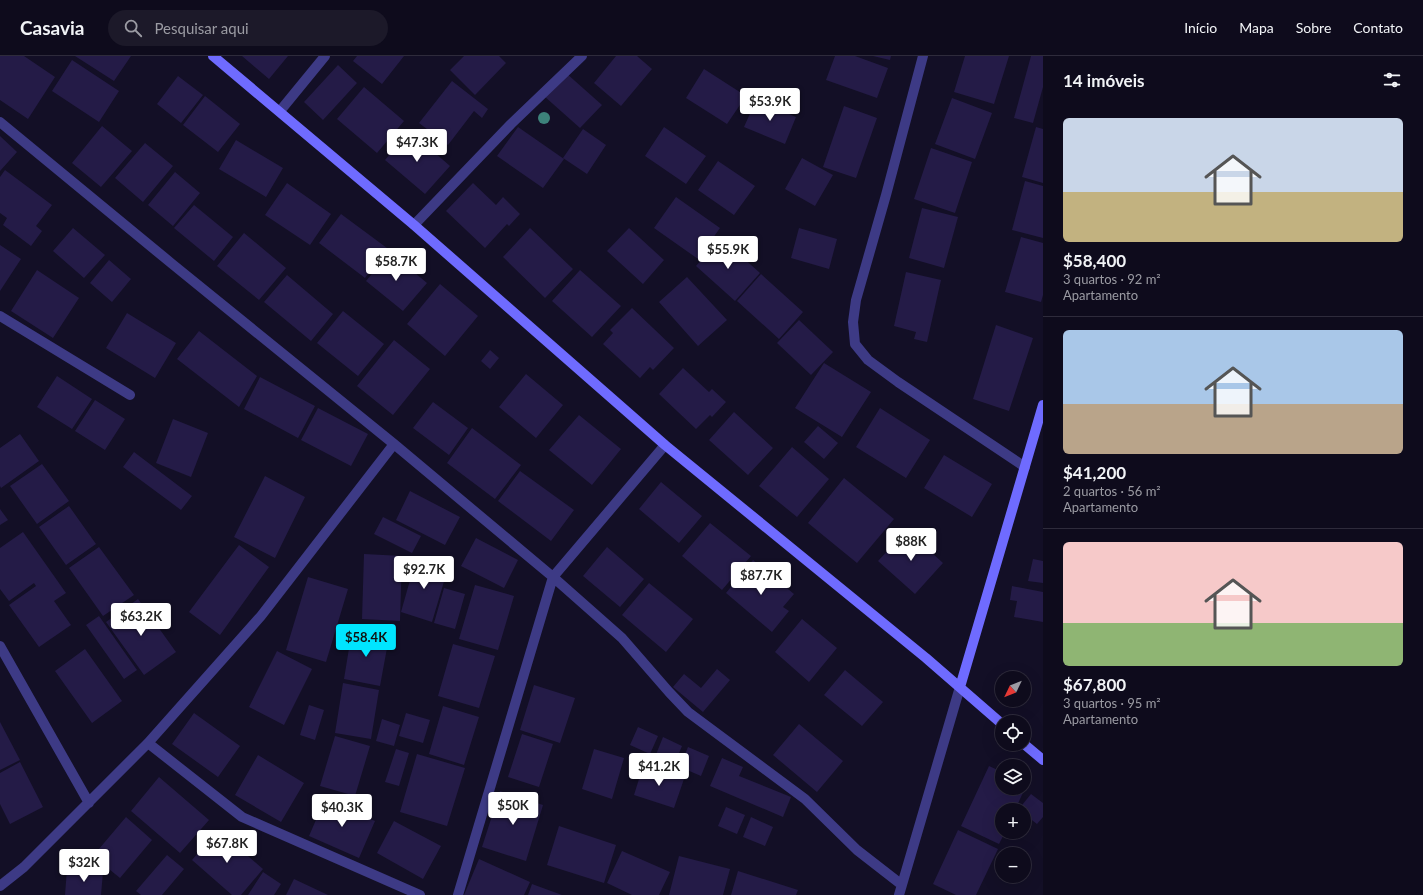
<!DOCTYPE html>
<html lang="pt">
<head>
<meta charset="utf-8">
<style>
	body { margin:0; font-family:Lato,sans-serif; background:#1c1929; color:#f1f3f6; height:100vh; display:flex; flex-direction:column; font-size:15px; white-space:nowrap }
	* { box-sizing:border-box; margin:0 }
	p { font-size:13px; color:#9b9ba3 }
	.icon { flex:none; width:22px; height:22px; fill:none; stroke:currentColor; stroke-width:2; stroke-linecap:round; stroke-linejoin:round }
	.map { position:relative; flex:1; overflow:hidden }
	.sheet { display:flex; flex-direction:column; background:#0e0b1c; width:380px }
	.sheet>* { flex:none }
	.needle { width:26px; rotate:227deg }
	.controls { position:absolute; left:995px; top:615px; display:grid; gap:8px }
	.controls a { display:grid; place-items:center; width:36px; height:36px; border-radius:50%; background:#0e0b1c; box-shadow:0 4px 16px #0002,0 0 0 1px #2e2b3b; font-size:20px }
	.price { position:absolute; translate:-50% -34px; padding:0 9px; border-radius:4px; background:#fff; color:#222; font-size:13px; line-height:26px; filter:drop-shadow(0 1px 2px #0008) }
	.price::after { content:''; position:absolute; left:50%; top:24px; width:12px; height:9px; margin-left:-6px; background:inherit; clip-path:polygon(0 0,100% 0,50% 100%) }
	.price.on { background:#00e5ff; color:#111 }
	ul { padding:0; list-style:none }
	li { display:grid; align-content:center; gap:8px; height:212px; padding:0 20px }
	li+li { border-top:1px solid #2e2b3b }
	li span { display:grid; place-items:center; height:124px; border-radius:6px; color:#555 }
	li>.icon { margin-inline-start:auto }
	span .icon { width:72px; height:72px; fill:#fffc; stroke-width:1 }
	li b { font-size:17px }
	h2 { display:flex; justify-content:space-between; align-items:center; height:48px; padding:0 20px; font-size:17px }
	header { display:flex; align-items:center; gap:24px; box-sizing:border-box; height:56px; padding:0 20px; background:#0e0b1c; border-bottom:1px solid #2e2b3b }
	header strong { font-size:19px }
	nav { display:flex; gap:22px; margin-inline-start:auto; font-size:14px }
	.search { width:280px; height:36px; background:#1c1929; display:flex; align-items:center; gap:10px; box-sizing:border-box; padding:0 14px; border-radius:22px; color:#9b9ba3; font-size:15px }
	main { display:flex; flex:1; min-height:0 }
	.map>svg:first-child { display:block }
	.building { fill:#241b47 }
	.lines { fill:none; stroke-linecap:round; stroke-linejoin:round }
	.street { stroke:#3d3a85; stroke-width:10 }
	.secondary { stroke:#6f6bff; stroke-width:10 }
	.tree { fill:#3d827b }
</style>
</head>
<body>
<header>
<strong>Casavia</strong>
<div class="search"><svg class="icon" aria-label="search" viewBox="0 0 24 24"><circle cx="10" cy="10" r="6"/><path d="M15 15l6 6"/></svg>Pesquisar aqui</div>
<nav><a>Início</a><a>Mapa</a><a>Sobre</a><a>Contato</a></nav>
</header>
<main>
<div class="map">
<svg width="1043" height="839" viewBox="0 0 1043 839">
	<rect width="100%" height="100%" fill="#130f26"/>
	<path class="building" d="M0,0H24L55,21L28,63L0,44Z
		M75,0H131L114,25Z
		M242,0H288L269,23Z
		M357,0H404L382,28L353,5Z
		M464,0H499L506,7L475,39L450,14Z
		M616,0H637L652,13L621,50L594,27Z
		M835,0H855L888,12L877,42L826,24Z
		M873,0H891L890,4Z
		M965,0H1009L994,48L954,36Z
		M1031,0H1043V31L1033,67L1014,62Z
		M72,4L119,35L99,66L52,35Z
		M338,9L357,27L323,64L304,46Z
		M704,13L746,40L727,68L686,42Z
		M566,17L602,49L580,72L544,40Z
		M178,20L203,39L181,67L157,48Z
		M452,25L488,53L482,62L474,55L448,89L419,67Z
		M364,31L404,65L377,97L337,63Z
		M205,40L240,68L218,96L183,69Z
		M952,42L992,57L975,103L935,88Z
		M756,44L796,61L785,88L744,71Z
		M844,50L877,62L856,122L823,111Z
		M102,70L132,95L101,131L72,107Z
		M518,71L564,103L543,132L497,100Z
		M664,71L706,100L686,128L645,100Z
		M1036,71L1043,73V127L1022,121Z
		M583,73L606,89L587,118L563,102Z
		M410,75L450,110L425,138L385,104Z
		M0,80L17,96L0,115Z
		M236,84L283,112L266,141L219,113Z
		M145,87L173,110L143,146L115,122Z
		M931,92L972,106L955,157L914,143Z
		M802,102L833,119L815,150L785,133Z
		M718,105L755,130L734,159L698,134Z
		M5,114L52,149L36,170L42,175L31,190L3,169L7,162L0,157V121Z
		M175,116L200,137L173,170L148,149Z
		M1025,125L1043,130V182L1012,174Z
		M287,127L331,158L310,189L265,159Z
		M473,127L496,149L503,141L520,158L509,170L507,168L485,192L446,155Z
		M676,141L720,172L698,203L654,172Z
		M194,149L233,181L214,205L174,172Z
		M922,152L958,161L944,212L909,202Z
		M341,158L387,192L365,222L319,187Z
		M73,172L105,199L84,222L53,195Z
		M530,172L573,213L545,242L503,201Z
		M629,172L664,204L643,228L607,195Z
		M799,172L837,183L829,213L791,202Z
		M244,177L286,212L259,244L217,210Z
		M1021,181L1043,187V239L1041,246L1005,236Z
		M721,182L760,217L735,245L696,210Z
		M0,189L21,203L0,235Z
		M390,196L427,227L403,255L366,225Z
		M109,204L131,223L112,246L90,227Z
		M37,214L79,242L53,282L11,255Z
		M580,214L621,250L592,281L552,245Z
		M906,216L941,224L927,286L914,283L916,276L894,270Z
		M761,218L803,256L779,283L737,245Z
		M287,219L333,258L311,285L264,246Z
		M687,221L727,264L698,290L659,246Z
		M440,228L478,260L445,300L407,268Z
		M632,252L674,292L653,314L650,311L640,322L603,288L613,277L610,274Z
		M343,255L384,288L358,320L317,287Z
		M127,257L176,287L155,322L106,292Z
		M799,264L833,296L811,319L777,287Z
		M996,269L1033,282L1009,355L973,343Z
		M199,275L257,320L239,351L177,303Z
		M394,284L430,313L393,359L357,330Z
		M490,294L499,302L490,313L481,305Z
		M824,307L871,336L842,381L795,352Z
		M683,312L709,336L712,333L726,346L712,361L710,359L696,373L659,338Z
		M526,318L563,349L536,382L499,351Z
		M57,320L92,343L72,373L37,351Z
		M260,321L315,350L298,382L244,353Z
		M95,344L125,363L105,394L75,375Z
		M433,346L468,372L449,399L413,372Z
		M318,352L368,378L351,410L301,384Z
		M880,352L930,384L906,422L856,391Z
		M734,356L773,392L748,419L709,384Z
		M579,359L621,393L592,429L549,394Z
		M173,363L208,377L191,421L156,407Z
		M818,370L838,387L824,403L804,386Z
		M472,372L521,409L495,443L447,407Z
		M20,378L39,405L1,432L0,430V392Z
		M792,391L829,423L797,461L759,430Z
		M134,396L192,440L181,454L123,411Z
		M944,399L992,428L972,461L924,432Z
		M42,408L69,445L37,468L10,430Z
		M520,415L574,454L551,485L498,445Z
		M265,420L305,441L275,502L234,481Z
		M844,422L894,463L857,507L808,467Z
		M661,426L702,460L679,487L639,453Z
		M410,435L460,461L445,489L396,464Z
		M69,450L96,488L66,509L39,471Z
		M0,453L8,464L0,469Z
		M383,461L421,480L412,497L374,478Z
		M710,467L751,500L722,534L682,500Z
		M907,474L943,507L915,538L878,505Z
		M23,476L66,537L54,545L71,569L39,591L9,549L36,530L34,527L9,545L0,533V492Z
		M476,482L518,504L504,532L461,510Z
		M239,489L269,511L220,579L189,556Z
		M99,491L134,539L103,560L69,512Z
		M607,491L644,523L620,551L583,520Z
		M364,498L402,500L400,565L362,563Z
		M416,503L448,512L432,566L401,556Z
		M1033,503L1043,505V527L1028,525Z
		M753,504L794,538L783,551L789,555L772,576L726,537Z
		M308,521L348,533L326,606L286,594Z
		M649,527L693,563L666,596L622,559Z
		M475,529L514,540L498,594L459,583Z
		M1012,530L1043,536V566L1014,561L1017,545L1010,544Z
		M444,532L465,538L455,573L434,567Z
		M138,543L176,596L144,619L106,566Z
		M99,560L137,614L124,623L86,569Z
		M802,563L837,592L809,626L775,596Z
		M352,574L389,581L380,630L344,623Z
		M453,588L495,600L479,652L438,640Z
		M85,593L122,645L92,667L55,615Z
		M277,595L312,613L284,669L249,651Z
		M717,613L730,624L703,656L673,631L684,618L701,632Z
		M845,614L883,646L862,670L824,639Z
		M343,627L379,634L371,683L335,677Z
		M534,629L575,642L560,687L520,674Z
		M309,649L324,654L315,684L300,679Z
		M443,650L479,661L464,709L429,698Z
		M194,657L240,690L218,721L172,688Z
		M406,657L430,664L423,687L399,680Z
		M382,663L400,669L394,690L376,685Z
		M0,666L20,704L0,714Z
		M799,668L843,705L817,736L773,699Z
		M638,671L658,680L650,698L630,689Z
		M522,678L553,688L539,731L508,721Z
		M335,680L370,690L355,740L320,730Z
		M663,681L682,690L674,709L655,701Z
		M688,691L709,700L701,720L680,711Z
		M396,693L409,697L399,730L385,726Z
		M594,693L624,702L612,743L582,733Z
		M417,698L465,712L447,770L400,756Z
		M258,699L304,727L281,766L235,739Z
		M722,702L743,711L739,720L791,741L783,761L710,730Z
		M20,706L43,751L10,768L0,748V717Z
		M643,710L684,723L674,752L634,739Z
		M989,710L1002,716V732H1024V727L1027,728L1015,754H1002V776H1005L999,788L961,770Z
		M159,721L209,764L180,797L131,755Z
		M500,735L543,749L526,805L482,791Z
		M1031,738L1043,747V761L1037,768L1024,758V754H1018Z
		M325,743L375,765L359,802L309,780Z
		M726,751L745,759L737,778L718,770Z
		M126,761L152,784L120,822L93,800Z
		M751,761L773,771L765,790L743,781Z
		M394,765L441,790L423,823L377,797Z
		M559,770L616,789L604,827L547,809Z
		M218,774L263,813L241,839H232L192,804Z
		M958,774L998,793L976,839H956L933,828Z
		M622,795L670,816L659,839H632L607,827Z
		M167,799L184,813L162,839H141L136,835Z
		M679,800L730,813L723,839H669Z
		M479,803L530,826L524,839H464Z
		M67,813L103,816L101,839H65Z
		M738,815L798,834L796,839H731Z
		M263,816L281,828L274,839H248Z
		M294,823L328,839H286Z
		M532,828L562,839H528Z"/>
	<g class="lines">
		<path class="street" d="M923,0L886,139L856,244L853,266L855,288L868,304L898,326L1025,411
			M280,55L325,0
			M0,66L171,207L394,388L553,521L622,582L669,636L688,656L805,743L857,794L902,829
			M414,169L511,68L582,0
			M0,260L130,339
			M0,590L89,747
			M148,687L242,761L420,839
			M0,830L24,811L148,687L261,560L394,388
			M458,839L553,521L665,389
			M899,839L960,631"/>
		<path class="secondary" d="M213,0L414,169L665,389L926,602L1002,668
			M960,631L1043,349
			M1024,688L1043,704"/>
	</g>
	<circle class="tree" cx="544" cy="62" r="6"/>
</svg>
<div class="controls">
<a><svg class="needle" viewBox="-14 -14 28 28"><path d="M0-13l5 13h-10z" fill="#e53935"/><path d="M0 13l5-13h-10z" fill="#9b9ba3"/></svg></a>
<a><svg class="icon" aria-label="locate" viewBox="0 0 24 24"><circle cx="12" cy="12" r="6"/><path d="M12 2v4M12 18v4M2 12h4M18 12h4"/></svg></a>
<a><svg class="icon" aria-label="layers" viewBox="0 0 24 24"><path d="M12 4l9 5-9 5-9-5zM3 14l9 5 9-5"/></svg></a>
<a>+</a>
<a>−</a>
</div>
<b class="price" style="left:770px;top:66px">$53.9K</b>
<b class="price" style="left:417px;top:107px">$47.3K</b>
<b class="price" style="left:728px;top:214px">$55.9K</b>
<b class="price" style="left:396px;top:226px">$58.7K</b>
<b class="price" style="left:911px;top:506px">$88K</b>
<b class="price" style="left:424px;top:534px">$92.7K</b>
<b class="price" style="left:761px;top:540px">$87.7K</b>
<b class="price" style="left:141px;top:581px">$63.2K</b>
<b class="price on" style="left:366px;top:602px">$58.4K</b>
<b class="price" style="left:659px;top:731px">$41.2K</b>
<b class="price" style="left:513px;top:770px">$50K</b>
<b class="price" style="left:342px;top:772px">$40.3K</b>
<b class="price" style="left:227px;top:808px">$67.8K</b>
<b class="price" style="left:84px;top:827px">$32K</b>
</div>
<section class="sheet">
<h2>14 imóveis<svg class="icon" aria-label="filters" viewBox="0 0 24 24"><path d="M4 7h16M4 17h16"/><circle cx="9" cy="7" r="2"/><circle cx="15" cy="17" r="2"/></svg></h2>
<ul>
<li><span style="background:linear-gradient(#c9d6e8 60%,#c2b280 0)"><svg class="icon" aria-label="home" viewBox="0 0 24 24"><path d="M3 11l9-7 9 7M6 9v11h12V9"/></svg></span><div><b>$58,400</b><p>3 quartos · 92 m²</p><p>Apartamento</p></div></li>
<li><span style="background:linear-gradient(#a9c7e8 60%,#b9a48a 0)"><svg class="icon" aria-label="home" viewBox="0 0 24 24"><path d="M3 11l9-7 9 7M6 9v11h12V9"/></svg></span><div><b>$41,200</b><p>2 quartos · 56 m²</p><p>Apartamento</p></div></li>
<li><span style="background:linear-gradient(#f6c9c9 65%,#8fb573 0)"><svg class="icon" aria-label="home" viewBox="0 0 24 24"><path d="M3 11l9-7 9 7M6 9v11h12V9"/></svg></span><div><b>$67,800</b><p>3 quartos · 95 m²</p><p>Apartamento</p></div></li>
</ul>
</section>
</main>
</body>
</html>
